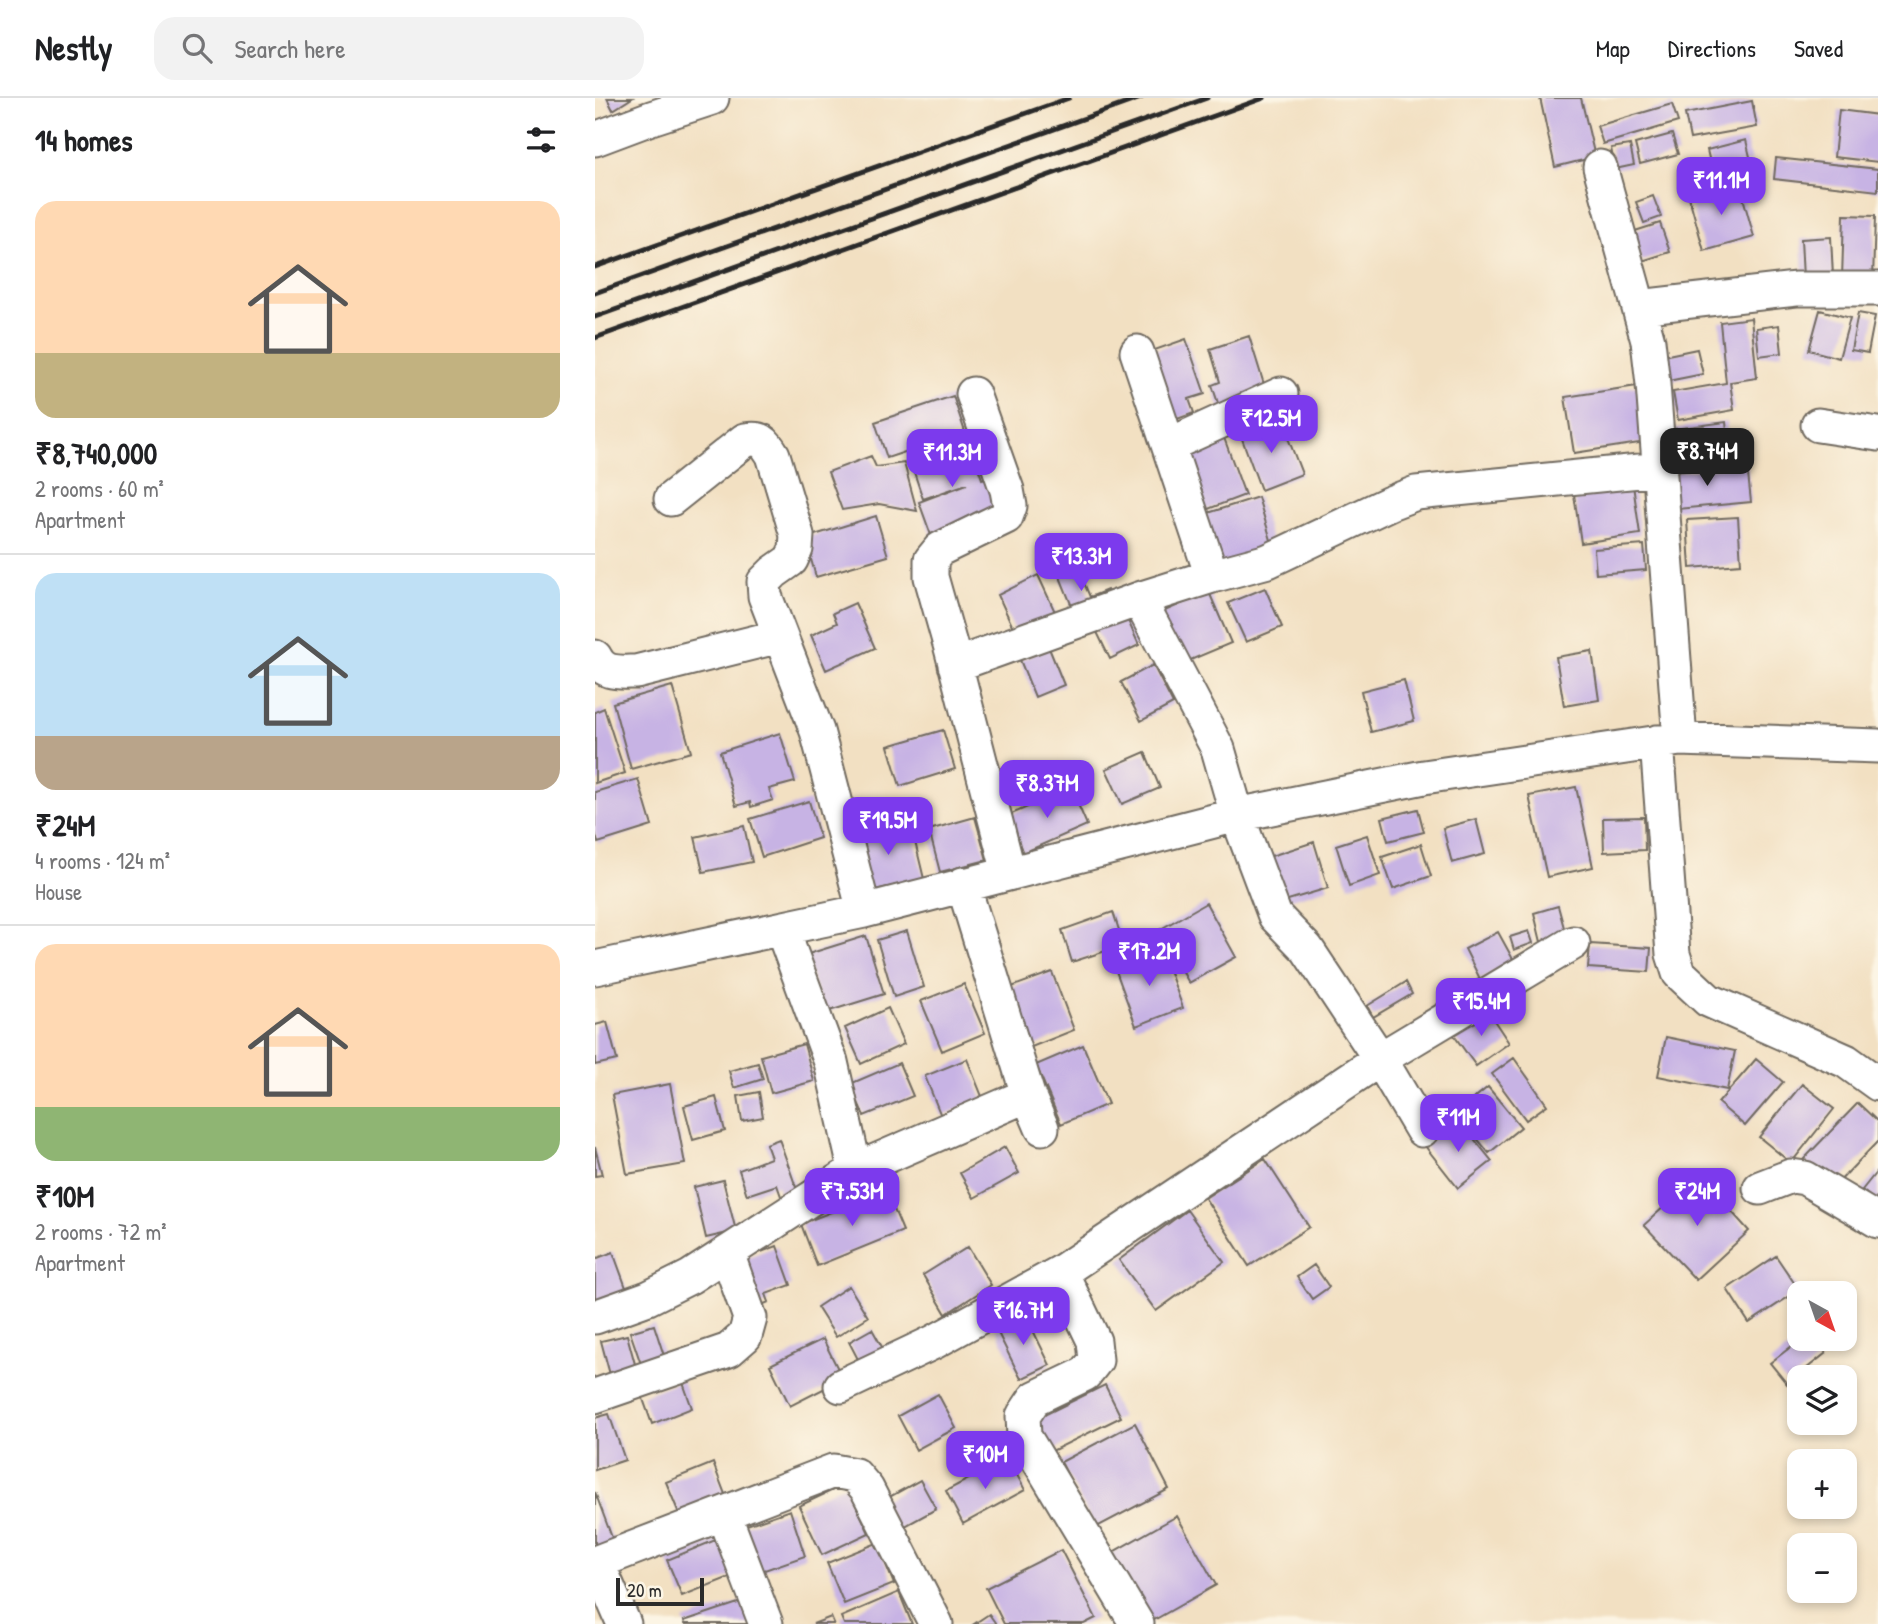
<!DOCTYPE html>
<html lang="en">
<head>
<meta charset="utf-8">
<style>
	body { margin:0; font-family:"Patrick Hand",sans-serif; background:#f2f2f2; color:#202124; height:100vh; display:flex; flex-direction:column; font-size:26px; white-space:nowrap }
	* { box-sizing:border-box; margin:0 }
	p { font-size:23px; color:#757577 }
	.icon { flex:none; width:38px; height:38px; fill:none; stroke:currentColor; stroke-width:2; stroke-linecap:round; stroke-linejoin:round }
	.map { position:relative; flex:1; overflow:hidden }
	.sheet { display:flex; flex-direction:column; background:#fff; width:595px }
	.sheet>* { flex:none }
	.needle { width:46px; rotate:140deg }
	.buttons { position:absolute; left:1192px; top:1183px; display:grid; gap:14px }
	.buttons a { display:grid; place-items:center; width:70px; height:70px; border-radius:14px; background:#fff; box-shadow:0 4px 10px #0003; font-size:35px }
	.scale { position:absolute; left:21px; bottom:18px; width:88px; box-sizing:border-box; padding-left:7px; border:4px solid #2b2b2b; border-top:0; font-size:19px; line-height:24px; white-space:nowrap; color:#2b2b2b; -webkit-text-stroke:5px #fcf5e5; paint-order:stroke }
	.price { position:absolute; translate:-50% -60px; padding:0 16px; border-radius:14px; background:#7c3aed; color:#fff; font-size:23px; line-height:46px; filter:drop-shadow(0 2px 4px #0008) }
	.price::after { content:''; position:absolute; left:50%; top:42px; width:21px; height:16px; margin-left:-10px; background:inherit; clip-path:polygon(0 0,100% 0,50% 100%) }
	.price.active { background:#222; color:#fff }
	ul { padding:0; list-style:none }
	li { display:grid; align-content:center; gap:14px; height:371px; padding:0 35px }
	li+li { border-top:2px solid #e0e0e0 }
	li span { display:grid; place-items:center; height:217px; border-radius:21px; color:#555 }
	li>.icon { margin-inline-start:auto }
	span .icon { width:126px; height:126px; fill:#fffc; stroke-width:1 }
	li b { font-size:30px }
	h2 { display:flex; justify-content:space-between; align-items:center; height:84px; padding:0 35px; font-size:30px }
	header { display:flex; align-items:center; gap:42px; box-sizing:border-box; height:98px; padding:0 35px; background:#fff; border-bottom:2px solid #e0e0e0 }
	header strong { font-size:33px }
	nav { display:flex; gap:38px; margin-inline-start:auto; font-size:24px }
	.search { width:490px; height:63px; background:#f2f2f2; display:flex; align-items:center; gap:18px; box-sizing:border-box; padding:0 24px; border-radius:21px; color:#757577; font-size:26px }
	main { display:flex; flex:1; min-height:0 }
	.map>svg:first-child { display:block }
	.building { fill:#c7b3e4 }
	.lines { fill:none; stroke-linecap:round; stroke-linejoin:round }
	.minor-casing { stroke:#716a60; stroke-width:37 }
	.minor { stroke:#fff; stroke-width:33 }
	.rail { stroke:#2b2b2b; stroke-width:5 }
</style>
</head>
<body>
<header>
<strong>Nestly</strong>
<div class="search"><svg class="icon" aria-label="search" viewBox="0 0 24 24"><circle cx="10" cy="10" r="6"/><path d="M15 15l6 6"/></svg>Search here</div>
<nav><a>Map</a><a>Directions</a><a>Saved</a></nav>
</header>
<main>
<section class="sheet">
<h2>14 homes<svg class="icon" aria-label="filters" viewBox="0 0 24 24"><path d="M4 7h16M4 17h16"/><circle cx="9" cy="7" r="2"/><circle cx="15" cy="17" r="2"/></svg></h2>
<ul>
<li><span style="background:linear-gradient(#ffd9b3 70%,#c2b280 0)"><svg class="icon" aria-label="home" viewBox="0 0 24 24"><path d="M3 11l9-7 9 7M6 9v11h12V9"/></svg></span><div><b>₹8,740,000</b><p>2 rooms · 60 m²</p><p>Apartment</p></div></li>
<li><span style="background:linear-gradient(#bfe0f5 75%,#b9a48a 0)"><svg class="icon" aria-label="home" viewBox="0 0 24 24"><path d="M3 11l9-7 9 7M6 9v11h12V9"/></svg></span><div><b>₹24M</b><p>4 rooms · 124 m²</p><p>House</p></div></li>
<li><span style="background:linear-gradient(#ffd9b3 75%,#8fb573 0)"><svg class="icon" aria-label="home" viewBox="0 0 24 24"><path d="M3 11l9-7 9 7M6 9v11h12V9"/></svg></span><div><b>₹10M</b><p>2 rooms · 72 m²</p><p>Apartment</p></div></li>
</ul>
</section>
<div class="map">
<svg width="1283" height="1526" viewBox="0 0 1283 1526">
	<rect width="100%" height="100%" fill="#fcf5e5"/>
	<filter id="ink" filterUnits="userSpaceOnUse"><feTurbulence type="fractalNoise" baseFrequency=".0143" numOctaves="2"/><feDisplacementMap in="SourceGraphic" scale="14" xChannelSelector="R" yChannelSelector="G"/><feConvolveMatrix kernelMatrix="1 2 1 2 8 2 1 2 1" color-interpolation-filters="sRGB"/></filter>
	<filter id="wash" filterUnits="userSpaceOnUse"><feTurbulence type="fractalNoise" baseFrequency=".00686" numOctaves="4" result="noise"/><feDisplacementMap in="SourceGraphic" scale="28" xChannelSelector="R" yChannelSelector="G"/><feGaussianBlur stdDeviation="1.57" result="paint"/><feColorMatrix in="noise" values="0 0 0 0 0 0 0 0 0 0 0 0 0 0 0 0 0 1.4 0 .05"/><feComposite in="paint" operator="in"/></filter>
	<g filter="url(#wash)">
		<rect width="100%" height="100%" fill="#f2e0c2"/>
		<g id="blocks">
			<path class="building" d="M12,0H37L18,12Z
				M945,0H986L1000,59L960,69Z
				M1157,3L1162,29L1095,41L1090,16Z
				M1077,6L1083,24L1008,46L1002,28Z
				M1244,12L1283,17V64L1239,59Z
				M1077,36L1083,56L1045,66L1040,46Z
				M1151,42L1156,63L1117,73L1112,52Z
				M1035,47L1039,67L1020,71L1016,50Z
				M1181,60L1283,71V93L1179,81Z
				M1144,85L1159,139L1109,153L1094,99Z
				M1058,98L1066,119L1049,125L1041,104Z
				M1249,117L1280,118L1278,182L1247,181Z
				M1065,125L1075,154L1047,163L1037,134Z
				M1236,139L1238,178L1208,180L1206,141Z
				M1225,212L1255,220L1244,260L1214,252Z
				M1263,215L1280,218L1273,255L1256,252Z
				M1156,220L1162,280L1135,284L1139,312L1083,322L1078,294L1131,285L1125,224Z
				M1184,227L1187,255L1164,258L1161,230Z
				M654,238L672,296L625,311L617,287L625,284L615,251Z
				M591,241L610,296L594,301L599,315L574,324L551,255Z
				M1102,251L1108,276L1073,283L1068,258Z
				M1042,288L1051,344L979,355L970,299Z
				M358,298L370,334L292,360L280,324Z
				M686,322L707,376L666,392L646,338Z
				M1131,324L1135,362L1073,370L1069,332Z
				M628,337L650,397L608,413L586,353Z
				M373,341L387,381L390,380L403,414L337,440L324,404L372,386L328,401L315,362Z
				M276,358L281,369L309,365L322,413L284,406L247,412L233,374Z
				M1152,367L1156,404L1072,412L1069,375Z
				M1038,387L1045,436L986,445L979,396Z
				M663,399L679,452L625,468L610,416Z
				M281,418L293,458L221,479L210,440Z
				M1143,419L1146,466L1095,470L1092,422Z
				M1049,447L1051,472L1001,476L999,451Z
				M483,471L495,499L512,492L516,501L480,516L465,479Z
				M443,477L461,516L421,536L403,497Z
				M670,490L687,529L651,544L633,505Z
				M614,494L636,545L586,566L565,515Z
				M260,505L280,550L231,572L216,537L242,525L238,515Z
				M530,516L544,547L515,561L500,530Z
				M454,550L469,587L440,599L425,562Z
				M997,553L1004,602L969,608L961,559Z
				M558,567L578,606L546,623L526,584Z
				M809,582L819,623L776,634L766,593Z
				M77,588L96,654L36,671L18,605Z
				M9,610L30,675L0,685V614Z
				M348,632L360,671L305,688L293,648Z
				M185,635L200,684L174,691L178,702L156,709L155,704L141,708L125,654Z
				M550,654L565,690L527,706L511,671Z
				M43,681L57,728L3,745L0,734V694Z
				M981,689L998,769L952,779L934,698Z
				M476,690L492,727L428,755L412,718Z
				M214,703L225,740L167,759L155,721Z
				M823,711L829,734L793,743L787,720Z
				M380,719L392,762L345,774L334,732Z
				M1049,719L1050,752L1009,754L1008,720Z
				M881,721L890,756L857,765L848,730Z
				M315,723L329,781L271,794L257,737Z
				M149,728L157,764L108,774L100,739Z
				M772,737L785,777L754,788L741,747Z
				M719,744L733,790L683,805L670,760Z
				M826,746L836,778L798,791L787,759Z
				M611,805L641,859L594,885L564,832Z
				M963,808L971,837L946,844L939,815Z
				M518,814L529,847L477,864L467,832Z
				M312,833L329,889L299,899L282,842Z
				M934,833L938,845L919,852L915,839Z
				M903,834L919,863L885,881L870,851Z
				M271,838L289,896L228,915L210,857Z
				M995,846L1056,850L1054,874L993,870Z
				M567,853L588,910L541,928L520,870Z
				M457,874L479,932L434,950L411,891Z
				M811,884L817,896L778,919L772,908Z
				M369,886L390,935L347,953L326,903Z
				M293,910L309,946L266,966L250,930Z
				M892,912L914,945L881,968L858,936Z
				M12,924L22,962L0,967V927Z
				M1071,939L1140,953L1132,992L1063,978Z
				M209,946L219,983L176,995L166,958Z
				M488,947L513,1006L466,1026L441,967Z
				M919,960L952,1007L931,1022L897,976Z
				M372,961L388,1001L346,1018L330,978Z
				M1161,961L1188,984L1150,1028L1123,1005Z
				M163,965L168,981L139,990L134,973Z
				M304,965L318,998L269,1018L255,986Z
				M75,986L90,1066L32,1076L17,997Z
				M1207,986L1239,1011L1196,1065L1164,1039Z
				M893,989L926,1029L894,1055L861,1015Z
				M164,994L168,1019L147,1023L143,998Z
				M121,999L130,1033L98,1042L89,1008Z
				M1263,1005L1283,1024V1043L1238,1090L1208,1062Z
				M863,1021L897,1063L863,1090L830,1048Z
				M184,1041L203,1095L187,1101L182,1087L152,1097L144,1072L176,1060L171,1046Z
				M0,1049L7,1077L0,1078Z
				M410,1049L424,1075L379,1100L365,1075Z
				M670,1061L714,1129L654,1168L610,1100Z
				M1283,1072V1105L1267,1092Z
				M1104,1077L1154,1133L1101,1182L1049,1127Z
				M128,1082L141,1133L111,1140L99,1089Z
				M291,1092L308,1133L222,1168L206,1126Z
				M592,1112L629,1164L561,1213L524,1162Z
				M182,1148L196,1187L171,1196L174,1204L157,1211L140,1164Z
				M373,1149L396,1187L351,1216L328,1177Z
				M18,1154L34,1198L0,1211V1161Z
				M1181,1158L1204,1192L1154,1225L1132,1191Z
				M719,1167L734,1189L717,1201L702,1179Z
				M254,1188L273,1219L241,1239L222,1209Z
				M430,1216L455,1267L426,1281L401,1231Z
				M59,1227L70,1261L47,1269L35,1234Z
				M277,1231L291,1256L267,1269L254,1244Z
				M32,1237L43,1277L17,1284L6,1243Z
				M228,1241L248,1281L195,1308L175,1267Z
				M1206,1241H1220L1231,1255L1192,1286L1175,1265Z
				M87,1282L97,1310L57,1326L47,1298Z
				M510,1287L526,1319L453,1355L437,1323Z
				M343,1296L361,1330L321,1352L303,1318Z
				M14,1316L30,1362L0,1372V1320Z
				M540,1325L574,1391L500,1430L466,1364Z
				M413,1360L430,1392L368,1426L351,1393Z
				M118,1365L131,1399L85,1418L71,1384Z
				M325,1382L341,1411L303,1432L287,1403Z
				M251,1386L274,1435L227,1457L204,1408Z
				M0,1394L19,1445L0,1452Z
				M195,1412L210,1458L161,1475L146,1429Z
				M582,1418L621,1487L552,1526L513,1457Z
				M130,1438L145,1475L87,1498L72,1462Z
				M282,1445L299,1486L249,1506L232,1465Z
				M466,1452L501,1520L489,1526H409L391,1490Z
				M304,1494L317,1526H249L246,1519Z
				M149,1503L157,1526H90L89,1523Z
				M394,1516L401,1526H379Z
				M236,1519L239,1526H218Z"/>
		</g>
	</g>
	<g filter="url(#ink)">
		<use href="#blocks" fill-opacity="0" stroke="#716a60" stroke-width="2"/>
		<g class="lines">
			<g class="minor-casing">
				<path id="minor" d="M0,41L56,20L117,0
					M1005,69L1053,243L1058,286L1085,641
					M1044,209L1201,191H1283
					M542,254L617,478
					M378,296L412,392L415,408L411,419L345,451L336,462V479L356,550L414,775
					M1223,327L1283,336
					M574,347L686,296
					M76,401L150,342C167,339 169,343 178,357L202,437L201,451L196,462L179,474L169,484L170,498L222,633L269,813
					M544,501L623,651L642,717L680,818L712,851L785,961L827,1032
					M0,559C9,577 24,574 41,574L185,538
					M360,567L544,501L617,478L673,463L795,405L821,395L1065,371
					M1062,644L1078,856L1084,875L1113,902L1251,963L1283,986
					M368,786L433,997L447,1030
					M187,831L236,964L264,1089
					M0,870L269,813L642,717L829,679L1085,641L1283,648
					M1165,1090L1196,1078L1210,1080L1283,1123
					M466,1174L499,1243L501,1262L490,1276L440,1300L428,1318L429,1338L542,1526
					M0,1219L53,1200L95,1179L260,1072L433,997
					M246,1288L339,1244L466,1174L785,961L978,845
					M0,1298L134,1252L150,1238L155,1220L132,1155
					M129,1416L171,1526
					M2,1464L29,1526
					M0,1465L238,1373L260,1377L272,1391L341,1526"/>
			</g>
			<use href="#minor" class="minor"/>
			<path class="rail" d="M0,169L474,0
				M0,195L546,0
				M0,219L612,0
				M0,240L669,0"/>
		</g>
	</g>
</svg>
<div class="buttons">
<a><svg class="needle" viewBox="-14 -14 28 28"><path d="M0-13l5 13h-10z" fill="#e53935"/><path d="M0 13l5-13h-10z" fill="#757577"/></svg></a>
<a><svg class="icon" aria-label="layers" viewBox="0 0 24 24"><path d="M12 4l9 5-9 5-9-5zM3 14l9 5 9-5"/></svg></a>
<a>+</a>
<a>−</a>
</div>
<div class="scale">20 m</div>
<b class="price" style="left:1126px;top:119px">₹11.1M</b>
<b class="price" style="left:676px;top:357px">₹12.5M</b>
<b class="price active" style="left:1112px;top:390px">₹8.74M</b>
<b class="price" style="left:357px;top:391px">₹11.3M</b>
<b class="price" style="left:486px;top:495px">₹13.3M</b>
<b class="price" style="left:452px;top:722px">₹8.37M</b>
<b class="price" style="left:293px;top:759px">₹19.5M</b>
<b class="price" style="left:554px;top:890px">₹17.2M</b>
<b class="price" style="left:886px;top:940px">₹15.4M</b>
<b class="price" style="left:863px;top:1056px">₹11M</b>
<b class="price" style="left:257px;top:1130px">₹7.53M</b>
<b class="price" style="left:1102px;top:1130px">₹24M</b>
<b class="price" style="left:428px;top:1249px">₹16.7M</b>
<b class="price" style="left:390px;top:1393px">₹10M</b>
</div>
</main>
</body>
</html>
